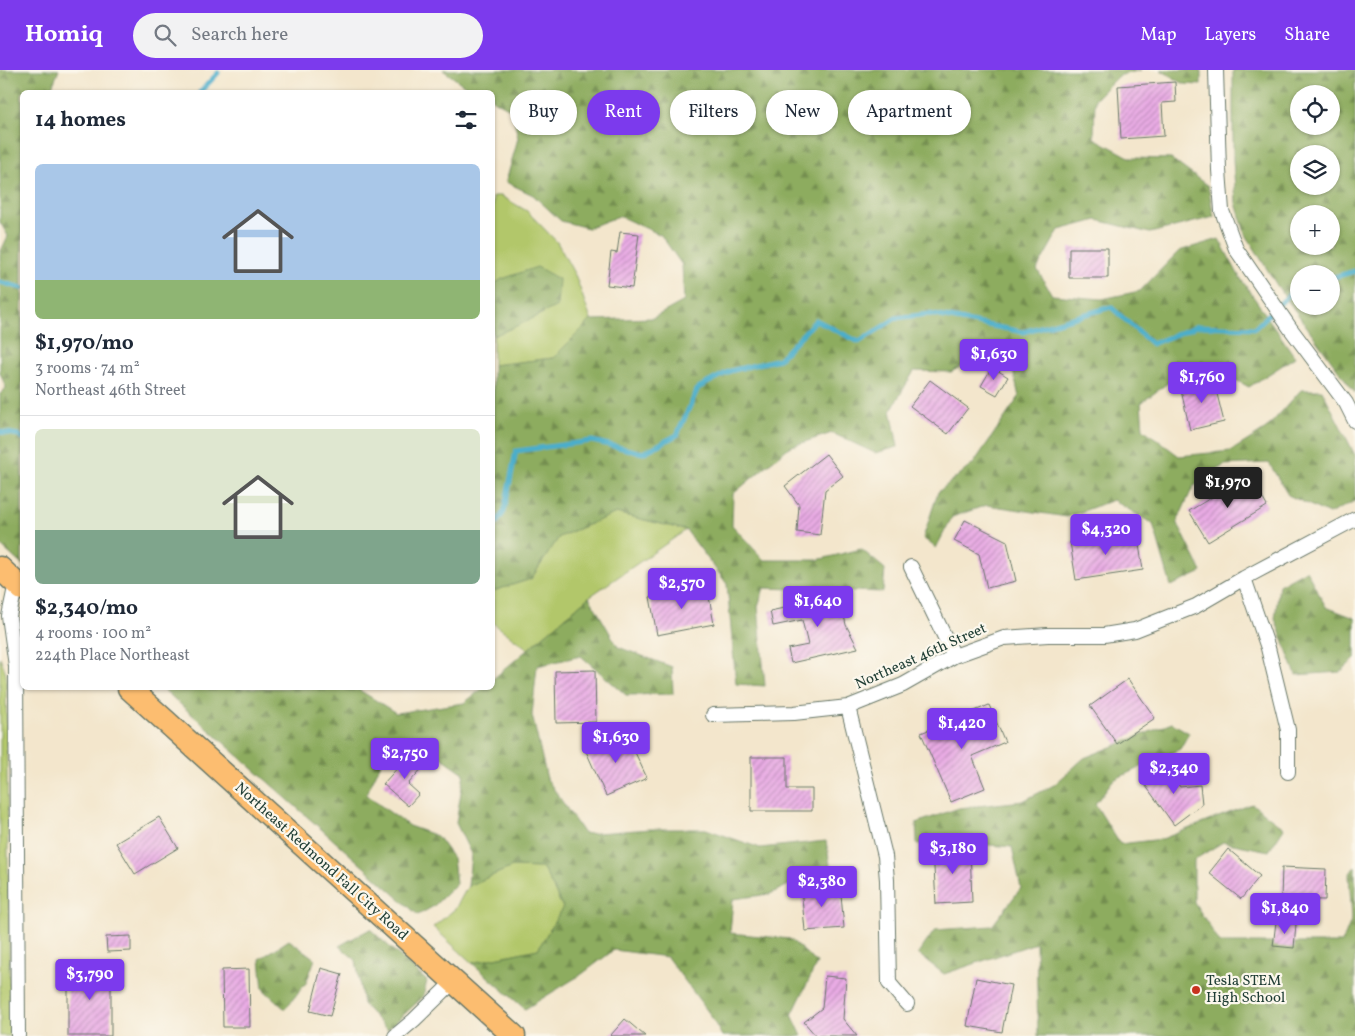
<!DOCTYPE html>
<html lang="en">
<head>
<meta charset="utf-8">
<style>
	body { margin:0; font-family:Vollkorn,serif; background:#f2f2f3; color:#1f2937; height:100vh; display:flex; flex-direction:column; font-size:19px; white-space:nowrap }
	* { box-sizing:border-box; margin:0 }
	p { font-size:16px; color:#747a83 }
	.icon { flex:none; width:28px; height:28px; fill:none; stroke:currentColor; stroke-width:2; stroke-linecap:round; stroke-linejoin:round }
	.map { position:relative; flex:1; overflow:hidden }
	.panel { position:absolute; left:20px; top:20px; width:475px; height:600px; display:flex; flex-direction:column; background:#fff; border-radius:8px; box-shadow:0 1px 4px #0004 }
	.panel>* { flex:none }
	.top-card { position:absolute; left:510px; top:20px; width:475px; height:45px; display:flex; gap:10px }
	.buttons { position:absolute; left:1290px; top:15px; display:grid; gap:10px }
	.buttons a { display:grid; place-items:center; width:50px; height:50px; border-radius:50%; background:#fff; box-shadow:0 1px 4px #0004; font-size:25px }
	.price { position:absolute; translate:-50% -42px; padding:0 11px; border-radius:5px; background:#7c3aed; color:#fff; font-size:16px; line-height:32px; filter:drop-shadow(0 1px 2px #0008) }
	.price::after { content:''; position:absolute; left:50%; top:30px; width:15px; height:11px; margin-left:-8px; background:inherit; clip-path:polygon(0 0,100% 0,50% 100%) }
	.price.active { background:#222; color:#fff }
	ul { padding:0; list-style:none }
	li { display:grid; align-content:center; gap:10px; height:265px; padding:0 15px }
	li+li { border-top:1px solid #e0e1e3 }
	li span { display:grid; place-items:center; height:155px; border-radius:8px; color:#555 }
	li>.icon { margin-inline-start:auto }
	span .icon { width:90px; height:90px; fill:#fffc; stroke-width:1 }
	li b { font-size:21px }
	h2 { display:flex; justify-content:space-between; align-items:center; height:60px; padding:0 15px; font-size:21px }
	.tag { padding:0 18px; border-radius:22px; background:#fff; box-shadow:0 1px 4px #0004; font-size:18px; line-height:45px }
	.tag.active { background:#7c3aed; color:#fff }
	header { display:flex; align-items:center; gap:30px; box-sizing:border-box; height:70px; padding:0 25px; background:#7c3aed; color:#fff }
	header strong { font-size:24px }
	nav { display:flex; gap:28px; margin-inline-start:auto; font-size:18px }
	.search { width:350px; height:45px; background:#f2f2f3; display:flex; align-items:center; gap:12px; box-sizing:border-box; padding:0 18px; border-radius:28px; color:#747a83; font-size:19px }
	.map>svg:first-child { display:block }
	.green { fill:#b2c76b; stroke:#688250 }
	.forest { fill:url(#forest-firs); stroke:#56744a; fill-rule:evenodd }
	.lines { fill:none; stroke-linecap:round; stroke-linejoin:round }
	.stream { stroke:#4caecb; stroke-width:5 }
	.building { fill:url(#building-hatch) }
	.street-casing { stroke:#697869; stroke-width:16 }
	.primary-casing { stroke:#697869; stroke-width:25 }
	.street { stroke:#fff; stroke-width:14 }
	.primary { stroke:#fcbd6f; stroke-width:22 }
	.poi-dot { fill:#c8321e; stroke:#fbf7ec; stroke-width:2 }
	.labels { text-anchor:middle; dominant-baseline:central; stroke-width:4.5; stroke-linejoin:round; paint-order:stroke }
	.street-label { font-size:15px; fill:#1f3d34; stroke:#fbf7ec }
	.poi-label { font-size:15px; fill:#1f3d34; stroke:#fbf7ec; text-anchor:start }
</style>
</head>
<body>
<header>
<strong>Homiq</strong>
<div class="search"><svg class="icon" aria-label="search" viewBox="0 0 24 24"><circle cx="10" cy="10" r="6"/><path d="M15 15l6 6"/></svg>Search here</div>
<nav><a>Map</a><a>Layers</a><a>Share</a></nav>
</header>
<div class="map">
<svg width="1355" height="966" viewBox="0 0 1355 966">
	<defs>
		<pattern id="forest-firs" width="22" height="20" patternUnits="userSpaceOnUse" patternTransform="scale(1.25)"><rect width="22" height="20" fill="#8dac5f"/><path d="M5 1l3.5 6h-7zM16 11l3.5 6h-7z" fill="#738d4f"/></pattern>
		<pattern id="building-hatch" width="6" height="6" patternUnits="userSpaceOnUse" patternTransform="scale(1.25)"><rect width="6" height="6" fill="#e9abe4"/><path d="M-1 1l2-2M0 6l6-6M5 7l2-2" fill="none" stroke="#bc8cba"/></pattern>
	</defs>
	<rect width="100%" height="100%" fill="#fbf7ec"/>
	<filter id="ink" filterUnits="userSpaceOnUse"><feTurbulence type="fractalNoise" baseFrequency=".02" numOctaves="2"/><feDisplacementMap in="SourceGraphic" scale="10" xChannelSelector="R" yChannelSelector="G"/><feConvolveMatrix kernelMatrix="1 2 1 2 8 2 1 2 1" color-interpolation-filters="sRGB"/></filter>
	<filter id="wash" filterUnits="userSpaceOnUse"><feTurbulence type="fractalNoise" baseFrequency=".0096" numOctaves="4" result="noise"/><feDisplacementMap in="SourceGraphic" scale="20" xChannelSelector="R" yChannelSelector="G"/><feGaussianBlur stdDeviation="1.12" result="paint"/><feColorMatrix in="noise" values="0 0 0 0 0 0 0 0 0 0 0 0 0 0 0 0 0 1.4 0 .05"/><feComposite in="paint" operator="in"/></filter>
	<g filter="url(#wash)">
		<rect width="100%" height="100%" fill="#f3e6cc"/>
		<path class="green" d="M493,126H501L527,141L557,172L576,207L591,250L553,288L493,295Z
			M616,443L686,460L589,527L528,579L493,553V521L531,509L559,467Z
			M0,587L6,603L10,966H0Z
			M512,797L543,798L563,838L538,879L472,893L433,857L455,839L468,816Z"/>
		<path class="forest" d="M0,0H59L50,22H22V495L0,475V324L6,318L0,302V183L8,166L0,152Z
			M443,0H1141L1118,6L1095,29L1094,68L1131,88L1171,89L1208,116L1214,147L1150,163L1097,150L1059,160L1037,199L1052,225L1102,229L1140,221L1179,181L1219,169L1239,206L1295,287L1249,317L1211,297L1177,306L1141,333L1143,359L1179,386L1231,381L1266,359L1301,320H1322L1355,385V431L1329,444L1288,425L1269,393L1224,395L1193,417L1177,452L1202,502L1171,516L1153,454L1113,430L1067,447L987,435L952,447L936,478L923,468L938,422L973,394L1019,327L1011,291L979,287L951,302L914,301L891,340L898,377L875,383L832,363L789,377L733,424L732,455L764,490H817L861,479L885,499L883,522L764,518L758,536L765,616L736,614L727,514L686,460L616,443L559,467L531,509L493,521V295L553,288L591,250L653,248L684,231L682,195L661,165L619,146L588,158L561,151L533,125L506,112L518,68L512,40L493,30L492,22H478L465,16Z
			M1161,0H1201V15L1184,14Z
			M1233,0H1355V323L1278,217L1245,163L1236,133L1233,90ZM1299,24H1331V56H1299ZM1299,84H1331V116H1299ZM1299,144H1331V176H1299ZM1299,204H1331V236H1299Z
			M537,197L559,209L557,236L519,255L493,266V215L502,209Z
			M1306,500L1326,537L1355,548V589L1340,602L1296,605L1275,549L1279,515Z
			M589,527L618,577L672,597L673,624L626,625L581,586L537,596L532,645L547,709L584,764L650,759H706L760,778L826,771L830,795L770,824L733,829L730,863L790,869L817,893L792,945L802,966H722L709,943L667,887L614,880L582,904L525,939L472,893L538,879L563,837L543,798L512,797L468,816L471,784L456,753L464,703L422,674L385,685L366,725L409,756L437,766L453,788L456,814L434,836L418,845L162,618H356L396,643L464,633L483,618H492L493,609Z
			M1172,653L1189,663L1180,679L1113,710L1095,734L1120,774L1162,769L1252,734L1284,758L1269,781L1223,772L1194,790V832L1220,873H1342L1352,848L1349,805L1355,796V966H1038L1036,873L944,904L918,884L935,860L992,856L1021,818L1012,777L946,771L917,774L916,753L959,738L1023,731L1054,715L1084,688Z
			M370,859L427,911L423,927L387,960L363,934L356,890L339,876Z
			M289,870L315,889L306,913L285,939L263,919L260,889Z"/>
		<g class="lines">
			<path class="stream" d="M200,22L218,3
				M1331,208L1355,201
				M0,212L22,218
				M0,362L19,365L22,368
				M492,459L504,442L516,381L592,371L643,383L677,365L698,318L730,301L779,289L816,250L859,272L896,248L929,244L1023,262L1111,237L1152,274L1197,256L1255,258L1296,218L1299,217"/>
		</g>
		<g id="blocks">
			<path class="building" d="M1175,12L1176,32L1162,33L1164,66L1121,69L1118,16Z
				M620,162L639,164L632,218L607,215L611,182L617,183Z
				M1069,178H1108V208H1069Z
				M992,297L1008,307L997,325L981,316Z
				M1213,308L1224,352L1190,360L1180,316Z
				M930,310L968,338L948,364L910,336Z
				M826,384L843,406L825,420L820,465L797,462L799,435L785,416Z
				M1249,405L1267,436L1208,472L1189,441Z
				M965,450L1007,471L1016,511L987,518L979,484L954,471Z
				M1137,462L1143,500L1076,510L1070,472Z
				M707,516L714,554L657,565L650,527Z
				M840,526L846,555L858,578L791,593L788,579L808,575L802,550L773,556L770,541Z
				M595,600L596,652L556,653L555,601Z
				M1128,609L1155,648L1117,674L1090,636Z
				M989,635L1005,672L972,686L985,718L951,732L921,663Z
				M625,661L647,708L606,726L585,679Z
				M410,684L424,696L408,714L419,724L408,736L383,714Z
				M751,687H787V719H812V741H751Z
				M1165,696L1180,717L1200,715L1202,734L1174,755L1143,712Z
				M159,747L178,778L135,804L116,773Z
				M970,777L972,832L936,834L933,779Z
				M1228,779L1260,806L1241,829L1209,803Z
				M1282,797L1326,799L1325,830L1281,829Z
				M840,814L844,858L805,861L801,817Z
				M1276,852L1296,854L1294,878L1273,876Z
				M131,866V881L107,882L106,867Z
				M68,896H111V966H68Z
				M321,898L342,904L330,946L310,941Z
				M249,899L250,957H223L222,900Z
				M825,906L846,908L843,949L857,966H816L804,952L822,938Z
				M976,908L1011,915L1002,962L967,956Z
				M625,949L645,966H610Z"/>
		</g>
	</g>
	<g filter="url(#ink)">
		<use href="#blocks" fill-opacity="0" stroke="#697869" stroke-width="1"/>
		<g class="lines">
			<g class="street-casing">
				<path id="street" d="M1216,0L1219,100L1222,141L1236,179L1290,258L1346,333L1355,351
					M911,497L954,586
					M1244,508L1268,578L1288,660V702
					M16,513L9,546L16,596L18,966
					M848,637L885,786L887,810L889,913L907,934
					M713,645L794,643L848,637L903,615L954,586L1004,568L1048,565H1104L1135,560L1196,536L1244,508L1355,449
					M395,966L414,950L453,912"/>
			</g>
			<g class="primary-casing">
				<path id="primary" d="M0,498L22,519
					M129,618L514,966"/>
			</g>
			<use href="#street" class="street"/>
			<use href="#primary" class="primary"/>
		</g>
	</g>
	<circle class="poi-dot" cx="1196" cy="920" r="5"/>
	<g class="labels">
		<g class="street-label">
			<text transform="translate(921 587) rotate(-24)">Northeast 46th Street</text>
			<text transform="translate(321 792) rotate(42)">Northeast Redmond Fall City Road</text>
		</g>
		<g class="poi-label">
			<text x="1206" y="911">Tesla STEM<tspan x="1206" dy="17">High School</tspan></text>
		</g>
	</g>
</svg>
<div class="buttons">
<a><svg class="icon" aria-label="locate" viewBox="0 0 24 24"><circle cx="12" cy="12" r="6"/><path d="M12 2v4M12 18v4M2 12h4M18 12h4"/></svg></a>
<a><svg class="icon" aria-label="layers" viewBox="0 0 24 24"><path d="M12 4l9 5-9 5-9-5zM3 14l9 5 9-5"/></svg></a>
<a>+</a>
<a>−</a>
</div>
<b class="price" style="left:994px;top:311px">$1,630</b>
<b class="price" style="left:1202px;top:334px">$1,760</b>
<b class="price active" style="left:1228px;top:439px">$1,970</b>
<b class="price" style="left:1106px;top:486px">$4,320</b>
<b class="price" style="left:682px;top:540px">$2,570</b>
<b class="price" style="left:818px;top:558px">$1,640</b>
<b class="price" style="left:962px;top:680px">$1,420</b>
<b class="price" style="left:616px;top:694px">$1,630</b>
<b class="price" style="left:405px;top:710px">$2,750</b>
<b class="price" style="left:1174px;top:725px">$2,340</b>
<b class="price" style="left:953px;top:805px">$3,180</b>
<b class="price" style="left:822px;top:838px">$2,380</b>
<b class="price" style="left:1285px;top:865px">$1,840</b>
<b class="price" style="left:90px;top:931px">$3,790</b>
<div class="top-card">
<a class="tag">Buy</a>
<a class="tag active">Rent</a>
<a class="tag">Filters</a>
<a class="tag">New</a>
<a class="tag">Apartment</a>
</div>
<section class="panel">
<h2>14 homes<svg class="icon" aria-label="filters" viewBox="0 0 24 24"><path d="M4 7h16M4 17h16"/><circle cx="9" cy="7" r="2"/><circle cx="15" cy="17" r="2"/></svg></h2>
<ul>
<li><span style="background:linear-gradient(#a9c7e8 75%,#8fb573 0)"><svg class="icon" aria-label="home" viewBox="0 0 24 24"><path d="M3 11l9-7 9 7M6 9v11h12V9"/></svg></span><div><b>$1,970/mo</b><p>3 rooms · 74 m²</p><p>Northeast 46th Street</p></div></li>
<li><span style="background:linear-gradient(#dfe7d0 65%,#7fa58c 0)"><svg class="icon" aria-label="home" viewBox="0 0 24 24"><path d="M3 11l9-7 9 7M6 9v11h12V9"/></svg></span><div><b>$2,340/mo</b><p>4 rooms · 100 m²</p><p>224th Place Northeast</p></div></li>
</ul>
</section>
</div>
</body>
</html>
